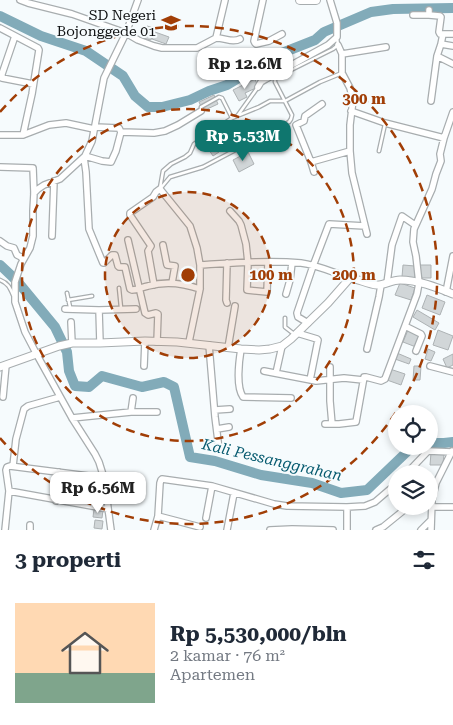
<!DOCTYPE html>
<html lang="id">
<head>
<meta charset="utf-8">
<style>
	body { margin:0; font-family:"Roboto Serif",serif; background:#f2f2f3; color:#1f2937; height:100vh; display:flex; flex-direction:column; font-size:19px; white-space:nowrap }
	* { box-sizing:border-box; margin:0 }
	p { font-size:16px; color:#747a83 }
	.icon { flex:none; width:28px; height:28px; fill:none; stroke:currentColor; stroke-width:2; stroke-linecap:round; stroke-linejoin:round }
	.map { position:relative; height:530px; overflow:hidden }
	.side { display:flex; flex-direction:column; background:#fff; flex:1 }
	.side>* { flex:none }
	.controls { position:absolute; left:388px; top:405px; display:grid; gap:10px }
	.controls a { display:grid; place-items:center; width:50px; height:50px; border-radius:50%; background:#fff; box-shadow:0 2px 8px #0003; font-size:25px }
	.price { position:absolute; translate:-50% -42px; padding:0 11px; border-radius:10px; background:#fff; color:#222; font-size:16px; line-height:32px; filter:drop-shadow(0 1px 2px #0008) }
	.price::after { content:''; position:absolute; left:50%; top:30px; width:15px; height:11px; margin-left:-8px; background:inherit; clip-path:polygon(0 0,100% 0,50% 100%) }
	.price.active { background:#0f766e; color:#fff }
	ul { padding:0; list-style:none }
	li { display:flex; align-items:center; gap:15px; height:125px; padding:0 15px }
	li+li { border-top:1px solid #e0e1e3 }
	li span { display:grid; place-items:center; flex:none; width:140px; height:100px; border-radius:0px; color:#555 }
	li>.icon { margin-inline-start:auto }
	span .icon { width:60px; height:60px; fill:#fffc; stroke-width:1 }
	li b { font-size:21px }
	h2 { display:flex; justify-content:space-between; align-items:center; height:60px; padding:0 15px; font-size:21px }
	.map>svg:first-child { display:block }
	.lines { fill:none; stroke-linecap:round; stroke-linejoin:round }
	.river { stroke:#82abb9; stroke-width:10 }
	.building { fill:#d1d6d8; stroke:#adb2b4 }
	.service-casing { stroke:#a8adaf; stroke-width:5 }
	.minor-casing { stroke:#a8adaf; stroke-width:8 }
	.tertiary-casing { stroke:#a8adaf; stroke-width:9 }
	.secondary-casing { stroke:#a8adaf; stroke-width:10 }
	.service { stroke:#fff; stroke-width:2.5 }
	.minor { stroke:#fff; stroke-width:5.5 }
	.tertiary { stroke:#fff; stroke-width:7 }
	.secondary { stroke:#fff; stroke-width:8 }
	.ring { fill:none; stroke:#a13e06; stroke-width:2.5; stroke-dasharray:9 6 }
	.labels { text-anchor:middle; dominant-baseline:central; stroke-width:4; stroke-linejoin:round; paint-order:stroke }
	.poi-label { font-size:14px; fill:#0f1112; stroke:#f6fbfd; text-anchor:end }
	.water-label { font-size:15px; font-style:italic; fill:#065a6f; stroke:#f6fbfd }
	.centre { fill:#a13e06; stroke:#f6fbfd; stroke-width:2.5 }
	.ring-label { font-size:15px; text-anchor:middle; font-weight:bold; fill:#a13e06; stroke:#f6fbfd; stroke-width:4; stroke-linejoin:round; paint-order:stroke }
</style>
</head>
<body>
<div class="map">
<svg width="453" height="530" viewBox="0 0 453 530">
	<rect width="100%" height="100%" fill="#f6fbfd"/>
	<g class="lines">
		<path class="river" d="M0,16L41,36L86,51L123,76L135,96L148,107H162L190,100L209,91L227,85L277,55L315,40L324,32L371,12L393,9L453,8
			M0,265L17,281L55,327L67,352L69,371L75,386L89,387L102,376L142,387L164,382L174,387L190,457L215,461L261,475L312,483L341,493L367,490L413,446
			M429,443H444L453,442"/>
	</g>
	<path class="building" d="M147,26L154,28L151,40L143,38Z
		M155,32L169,37L166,44L152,39Z
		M255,79L258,87L245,93L247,97L239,101L233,90Z
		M214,95L218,104L203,111L199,102Z
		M238,121L246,135L241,139L232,124Z
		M228,127L237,142L224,150L215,135Z
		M211,140L219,152L213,156L205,144Z
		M248,152L254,164L239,172L233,160Z
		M403,265L415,266V278L402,277Z
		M419,265H431V278H420Z
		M400,283L415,288L411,300L395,295Z
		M427,295L445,302L440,315L422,308Z
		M417,310L439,323L435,330L413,317Z
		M408,330L421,335L416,347L403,342Z
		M438,330L453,336L448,350L433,345Z
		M428,349L435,352L431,361L425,359Z
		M397,353L411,359L409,364L395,359Z
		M453,354V365L447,368L443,359Z
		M414,366H421L420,380H413Z
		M390,369L405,374L401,385L387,380Z
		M431,453H444L443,465H430Z
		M94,509L103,510L102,518L93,517Z
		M95,520L103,521L102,529L94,528Z"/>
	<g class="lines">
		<g class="service-casing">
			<path id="service" d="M201,111V107L219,97L222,98L232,118
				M238,115L258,87
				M379,151L385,124
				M160,188L163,171L171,164L185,157L190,153L194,144L232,118L259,107L270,101H285L320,82L342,73
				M160,189L170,177L203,167L289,122L291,119L292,115L275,82V79L277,77L333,49L338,45L337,38
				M0,280C8,283 10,288 13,295
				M119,288L121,308
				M67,293L70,307
				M68,300L92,296
				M285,318V327L294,334"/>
		</g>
		<g class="minor-casing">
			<path id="minor" d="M20,0L28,3L72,14L126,33L138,40L154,46L162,48H197L216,38L225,0
				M263,0L254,41L255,43L256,44L269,41L282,34
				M413,15H429V10
				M429,15L440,16L441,17L439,32L440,34H443L441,44
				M0,28L38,48L39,50L32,94L23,135
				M443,34H453
				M15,36L2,74V78L33,84
				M216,38C225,38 233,43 240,39
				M338,45L342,54V73L350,88L353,100L350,125V151L352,173L367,234
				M453,46L441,44L437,56L453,64
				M342,54L386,47
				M258,87L261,82L266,79L328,45L337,37V23L330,0
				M431,101L437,56
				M322,104L305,116L304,121L296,125L311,162L350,151
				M351,111L385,123L444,138L453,112
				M95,127L119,128L121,132L154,133L165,131L178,125L201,111
				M0,135H23L49,125L66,123L94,129
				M85,156L102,161L111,162L116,151L121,132
				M84,158L86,172L89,229L103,263H104L112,255H115L118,266L119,267H125L130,289L132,290C138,290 142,287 148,286C165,281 183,283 200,289
				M311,162L314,172
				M0,167L33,168L34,193L33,211V236L30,248L21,264L15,282V302L25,332L37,355L72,418L95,454L99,462L104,478L111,530
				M34,193L38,189L44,185L60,179L85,156L92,141L104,78L126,33L138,0
				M230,211L239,221L241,225L246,244L248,263L247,290L267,292L268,262
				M52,236L54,181
				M128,240L145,313L148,315L156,313L158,314L157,342
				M0,241L7,246L14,248L17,255L21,257L23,260
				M163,245L167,265L175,266L172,283
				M227,263L226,300L227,303
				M200,265C232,263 269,260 301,263C318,265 334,273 350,278
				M387,283L392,245L402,216L415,225
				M154,285L148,251L151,246L130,215V213L153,197L156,192L160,189L190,226L197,248L200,265V289L189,342
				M446,292L453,256
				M286,294L290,280L292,263
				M65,309L99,310
				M71,322L72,343
				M308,323L298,317L297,313L313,266L329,224L365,226
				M405,326L421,334L422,336L416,351
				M297,333L317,339L318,340L310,380
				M100,343L99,310L136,309
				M209,345L215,417L219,449
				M228,348L235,306
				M241,349C239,361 236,387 243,397L291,398
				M367,349L379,297L381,285
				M144,366L145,341
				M430,366L453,372
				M330,367V401L332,424
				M264,371L316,381L344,378L363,380
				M276,373L282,346
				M3,397L6,365
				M215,410L230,409
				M131,412L133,398
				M72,418L131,412H157
				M325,424H339L356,422L364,377H366L381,381L385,379L417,294L419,283L416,256L413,242L414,229L432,189L436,174L441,161L440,154L444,138
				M217,429L229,427
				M13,466L16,439L24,409L28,406L60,397
				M406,474L428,451L452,452
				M429,489L436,483L452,451
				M9,491L6,470L7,467L10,466L104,478
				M56,501L59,472
				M347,507V530
				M431,507H453
				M158,516L200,527
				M206,518L212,486
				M5,530L9,491L108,509
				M30,530V525
				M154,530L158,516L160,483L161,480L162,479L212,486L274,504L287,506L347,507L365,506L375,502L396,484
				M227,530L234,493
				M270,530L292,529L333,530
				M376,530L383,527L409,506
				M421,530L431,520
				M431,530L432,500L436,483"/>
		</g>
		<g class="tertiary-casing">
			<path id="tertiary" d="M0,367L59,346L72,343H100L145,341L177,342L241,349L259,350L270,349L282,346L291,339L328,303L350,278C359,279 367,284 377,285C385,285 392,280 400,280C418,280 436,287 453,294"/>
		</g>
		<g class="secondary-casing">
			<path id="secondary" d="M300,0H316"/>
		</g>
		<use href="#service" class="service"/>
		<use href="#minor" class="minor"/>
		<use href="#tertiary" class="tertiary"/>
		<use href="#secondary" class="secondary"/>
	</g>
	<circle cx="188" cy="275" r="83" fill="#a13e06" fill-opacity=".12"/>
	<g class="ring">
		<circle cx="188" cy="275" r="83"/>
		<circle cx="188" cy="275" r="166"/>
		<path d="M0 112A249 249 0 1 1 0 438"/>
	</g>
	<defs>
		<g id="school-bare" transform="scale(1.5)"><path d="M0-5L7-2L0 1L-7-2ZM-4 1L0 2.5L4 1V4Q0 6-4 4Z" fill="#a13e06" stroke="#f6fbfd" stroke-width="2.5" paint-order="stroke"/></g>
	</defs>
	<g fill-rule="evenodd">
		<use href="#school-bare" x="171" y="23"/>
	</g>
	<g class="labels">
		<g class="poi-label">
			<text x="156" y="15">SD Negeri<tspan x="156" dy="16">Bojonggede 01</tspan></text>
		</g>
		<g class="water-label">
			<text transform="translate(272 460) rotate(13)">Kali Pessanggrahan</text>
		</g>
	</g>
	<circle cx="188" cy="275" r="8" class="centre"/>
	<g class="ring-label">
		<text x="364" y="104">300 m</text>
		<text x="271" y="280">100 m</text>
		<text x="354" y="280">200 m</text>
	</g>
</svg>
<div class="controls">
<a><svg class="icon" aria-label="locate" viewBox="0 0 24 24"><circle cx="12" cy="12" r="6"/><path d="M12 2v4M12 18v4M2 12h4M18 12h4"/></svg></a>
<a><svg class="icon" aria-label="layers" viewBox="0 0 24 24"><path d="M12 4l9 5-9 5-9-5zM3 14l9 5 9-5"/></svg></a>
</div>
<b class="price" style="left:245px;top:90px">Rp 12.6M</b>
<b class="price active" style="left:243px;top:162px">Rp 5.53M</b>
<b class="price" style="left:98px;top:514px">Rp 6.56M</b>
</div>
<section class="side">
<h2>3 properti<svg class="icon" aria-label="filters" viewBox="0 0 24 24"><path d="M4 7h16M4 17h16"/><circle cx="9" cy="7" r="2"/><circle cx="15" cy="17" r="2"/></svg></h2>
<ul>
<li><span style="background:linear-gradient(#ffd9b3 70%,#7fa58c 0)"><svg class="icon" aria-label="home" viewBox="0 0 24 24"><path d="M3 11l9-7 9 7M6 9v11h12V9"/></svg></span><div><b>Rp 5,530,000/bln</b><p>2 kamar · 76 m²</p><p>Apartemen</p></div></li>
</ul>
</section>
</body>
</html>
